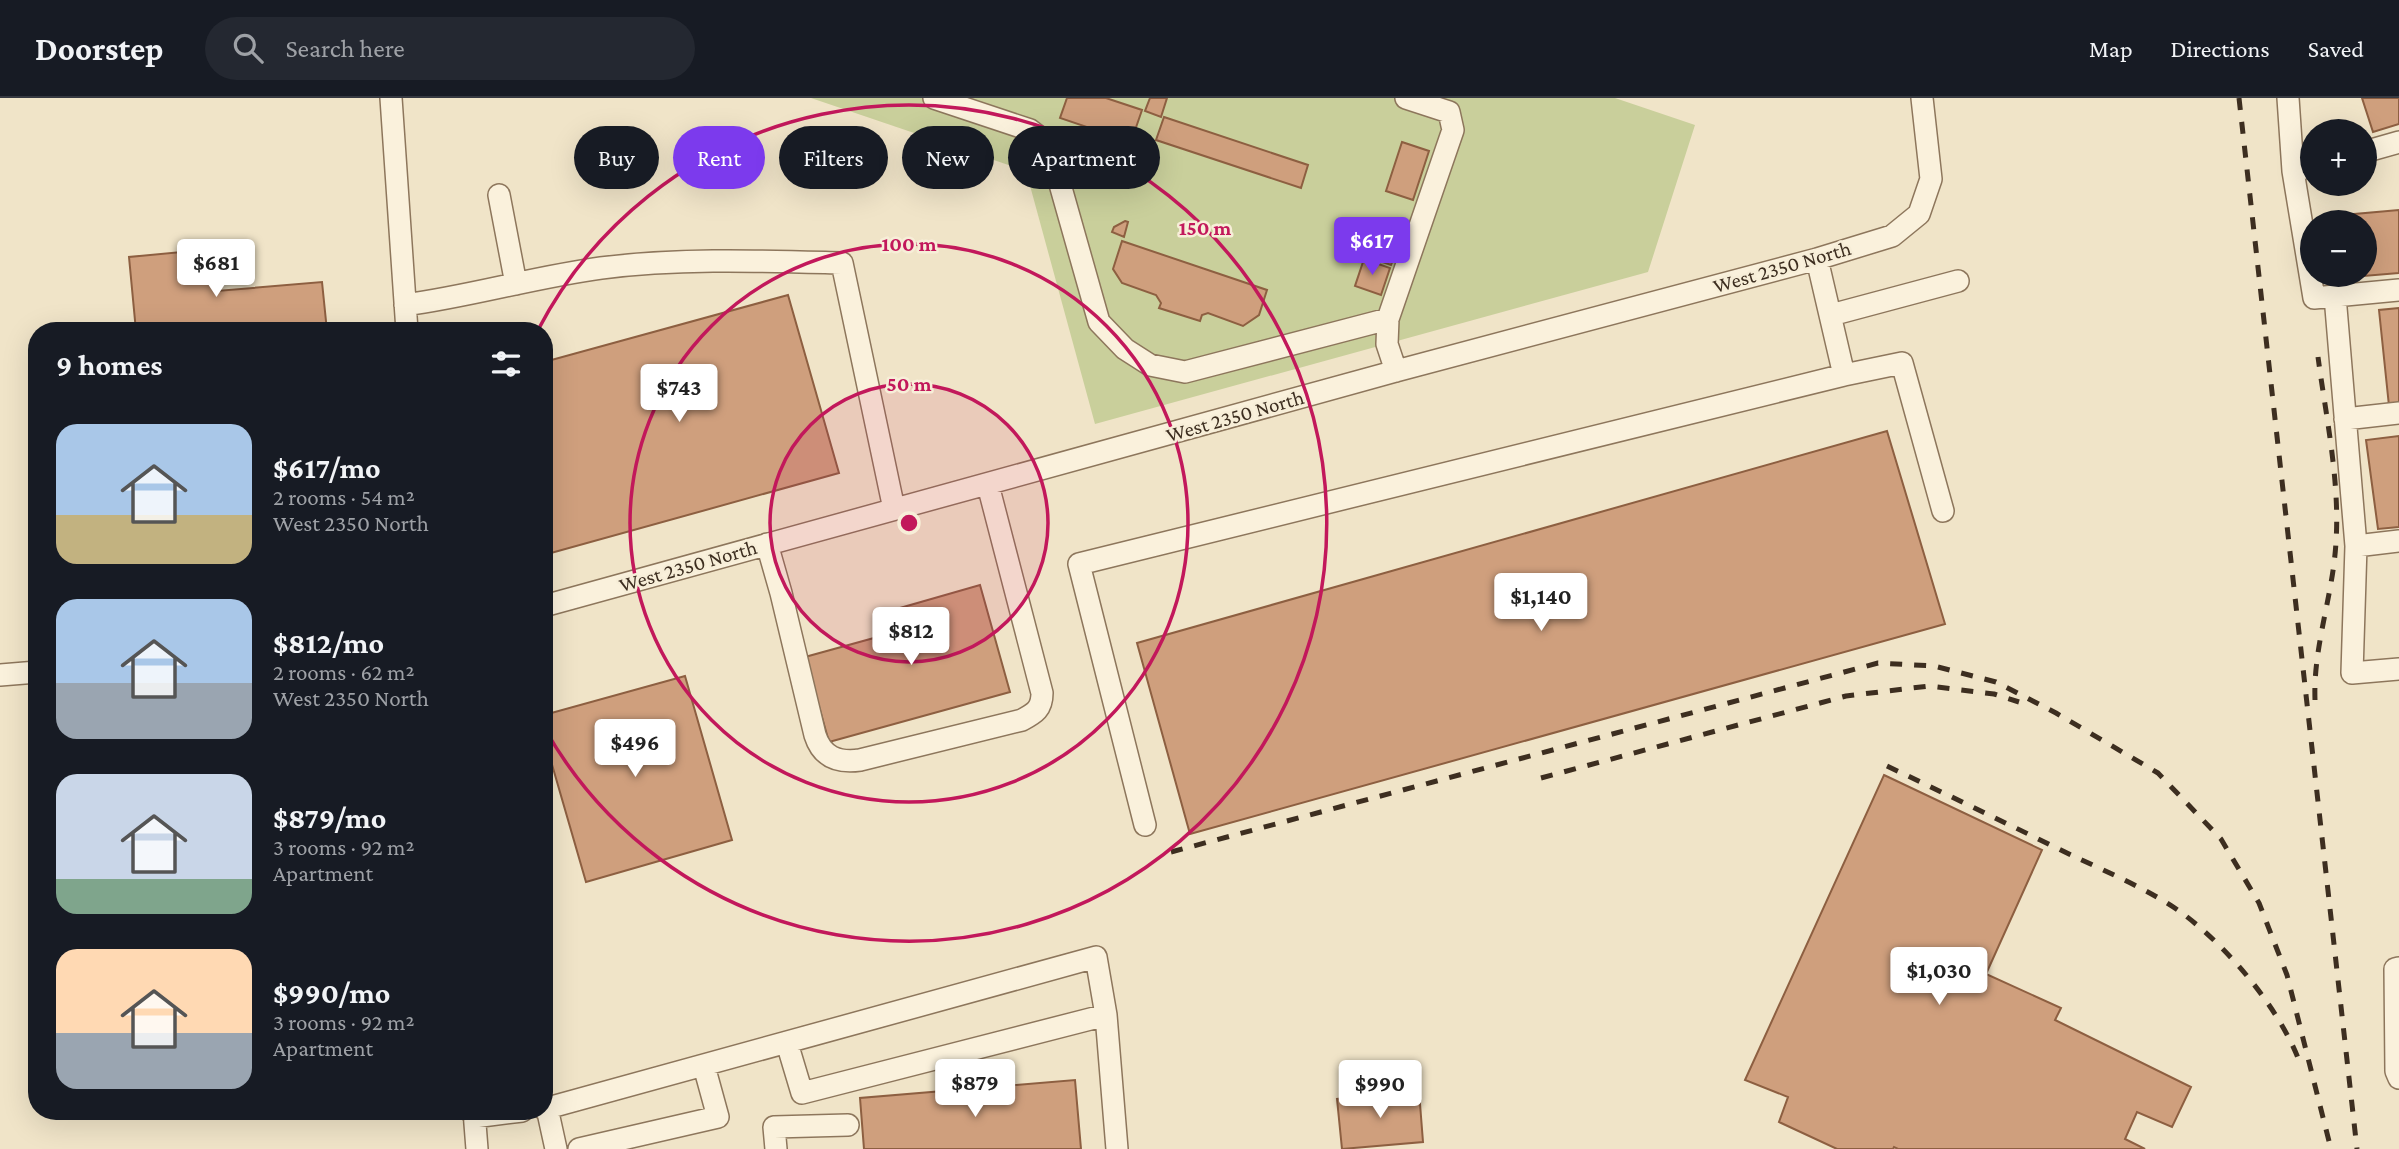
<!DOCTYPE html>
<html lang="en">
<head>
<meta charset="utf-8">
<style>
	body { margin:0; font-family:"Crimson Pro",serif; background:#242831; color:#f1f3f6; height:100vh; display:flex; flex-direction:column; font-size:26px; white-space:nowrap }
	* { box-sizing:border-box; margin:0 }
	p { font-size:23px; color:#9ea1a6 }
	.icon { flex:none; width:38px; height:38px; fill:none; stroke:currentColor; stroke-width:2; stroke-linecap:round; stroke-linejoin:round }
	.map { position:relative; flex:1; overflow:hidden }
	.side { position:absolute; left:28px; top:224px; width:525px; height:798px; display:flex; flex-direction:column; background:#171b24; border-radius:28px; box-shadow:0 7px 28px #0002 }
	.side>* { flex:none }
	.banner { position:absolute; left:574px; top:28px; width:665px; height:63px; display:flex; gap:14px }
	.controls { position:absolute; left:2300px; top:21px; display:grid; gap:14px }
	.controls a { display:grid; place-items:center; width:77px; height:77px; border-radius:50%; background:#171b24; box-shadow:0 7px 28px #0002; font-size:35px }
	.price { position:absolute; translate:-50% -60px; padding:0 16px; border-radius:7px; background:#fff; color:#222; font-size:23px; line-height:46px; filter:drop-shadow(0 2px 4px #0008) }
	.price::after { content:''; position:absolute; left:50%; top:42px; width:21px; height:16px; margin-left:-10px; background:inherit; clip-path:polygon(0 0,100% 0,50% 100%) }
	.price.current { background:#7c3aed; color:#fff }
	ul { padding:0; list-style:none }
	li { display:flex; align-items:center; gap:21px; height:175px; padding:0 28px }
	li span { display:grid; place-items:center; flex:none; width:196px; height:140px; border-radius:21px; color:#555 }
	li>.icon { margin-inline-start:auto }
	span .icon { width:84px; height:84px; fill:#fffc; stroke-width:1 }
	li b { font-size:30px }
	h2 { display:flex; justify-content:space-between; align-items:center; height:84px; padding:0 28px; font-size:30px }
	.chip { padding:0 24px; border-radius:32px; background:#171b24; box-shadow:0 7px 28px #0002; font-size:24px; line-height:63px }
	.chip.current { background:#7c3aed; color:#fff }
	header { display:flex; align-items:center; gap:42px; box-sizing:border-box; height:98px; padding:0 35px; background:#171b24; border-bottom:2px solid #363941 }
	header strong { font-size:33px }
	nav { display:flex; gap:38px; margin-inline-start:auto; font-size:24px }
	.search { width:490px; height:63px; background:#242831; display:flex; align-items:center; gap:18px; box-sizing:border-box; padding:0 24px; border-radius:38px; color:#9ea1a6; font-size:26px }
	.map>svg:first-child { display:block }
	.green { fill:#c9cf9b }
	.building { fill:#cf9f7d; stroke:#8d5f41; stroke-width:2 }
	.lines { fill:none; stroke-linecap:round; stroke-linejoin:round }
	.minor-casing { stroke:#8d765c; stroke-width:24 }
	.minor { stroke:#faf1dc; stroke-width:21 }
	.rail { stroke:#3d2e20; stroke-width:5; stroke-dasharray:12 12; stroke-linecap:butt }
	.ring { fill:none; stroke:#c2185b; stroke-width:3.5 }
	.labels { text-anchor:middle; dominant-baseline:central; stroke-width:5; stroke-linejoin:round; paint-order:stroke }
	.street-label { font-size:21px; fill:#3d2e20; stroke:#f7eed8 }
	.centre { fill:#c2185b; stroke:#f7eed8; stroke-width:3.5 }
	.ring-label { font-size:21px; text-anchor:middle; font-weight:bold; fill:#c2185b; stroke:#f7eed8; stroke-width:5; stroke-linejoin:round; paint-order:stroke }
</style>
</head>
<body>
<header>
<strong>Doorstep</strong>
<div class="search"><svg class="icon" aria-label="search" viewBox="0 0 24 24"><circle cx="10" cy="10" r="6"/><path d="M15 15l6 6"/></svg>Search here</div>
<nav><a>Map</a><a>Directions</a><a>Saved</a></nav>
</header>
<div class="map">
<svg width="2399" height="1051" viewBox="0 0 2399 1051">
	<rect width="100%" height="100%" fill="#f0e4c8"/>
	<path class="green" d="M811,0H1615L1695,27L1648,174L1095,326L1026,73Z"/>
	<path class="building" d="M1067,0H1106L1142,12L1131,44L1060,20Z
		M1150,0H1167L1161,19L1145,13Z
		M2362,0H2399V26L2373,34Z
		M1164,19L1308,67L1301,90L1156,42Z
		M1402,44L1429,53L1413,102L1386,93Z
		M2399,112V175L2328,181V177H2364V124H2322L2321,119Z
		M1125,123L1128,124L1124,139L1112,134L1114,129Z
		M1375,132L1401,141L1391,167L1365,158Z
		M1122,143L1267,192L1259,217L1243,228L1208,215L1202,217L1200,223L1159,210L1161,205L1156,197L1122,185L1113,171Z
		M213,151L217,193L322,184L327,233H136L129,159Z
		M1364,161L1390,170L1381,197L1355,188Z
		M788,197L839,375L551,455L544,425V264Z
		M2399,210V307L2389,308L2379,212Z
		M1887,333L1945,526L1190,736L1137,545Z
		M2399,338V429L2378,431L2366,342Z
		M980,487L1010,594L829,644L805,559L892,535L886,514Z
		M685,578L732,742L586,784L544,639V617Z
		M1884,677L2042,752L1986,876L2061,910L2055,922L2191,989L2172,1029L2137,1014L2125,1041L2145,1051H1898L1894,1049L1893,1051H1837L1779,1024L1788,999L1745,982Z
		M1075,982L1081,1051H864L860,1000Z
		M1419,993L1423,1044L1342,1051L1337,1001Z"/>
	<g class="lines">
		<g class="minor-casing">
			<path id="minor" d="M391,0L407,233
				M934,0L1030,32L1043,42L1052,58L1099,224L1125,251L1150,267L1185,274L1388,221
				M2288,0L2293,73L2312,68
				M2364,54L2399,44
				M2293,73L2314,200L2399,192
				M499,97L516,186
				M2335,198L2356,448L2352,575L2399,571
				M405,207C471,198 535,179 601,170C681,160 762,163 842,165L894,411
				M1831,217L1958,183
				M1396,273L1387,246L1388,221L1453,32L1449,14L1406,0
				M1844,277L1902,265L1943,413
				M2345,321L2399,315
				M767,446L781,495L815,637C822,659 838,665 860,662L1022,622C1035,615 1042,611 1042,595L988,387
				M2356,448L2399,443
				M544,508L1396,273L1817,161L1892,138L1919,116L1931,81L1922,0
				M0,577L37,574
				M1145,727L1079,466L1844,277L1817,161
				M2399,870L2395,871L2396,973L2399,980
				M1106,917L1117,1051
				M547,1010L556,1051
				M544,1011L1096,859L1106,917L802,995L787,945
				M474,1013L477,1051
				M474,1019L522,1013
				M579,1051L718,1019L704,968
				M776,1051L774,1029L848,1027"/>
		</g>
		<use href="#minor" class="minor"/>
		<path class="rail" d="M2239,0L2357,1051
			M2315,602C2313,548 2333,498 2336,444C2340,383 2326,319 2318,259
			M1887,668C1948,697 2008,726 2069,756C2105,773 2150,792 2182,815C2229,850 2282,913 2301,968
			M1541,680L1846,598L1929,588L1994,596L2019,604
			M1171,754L1878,565L1934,568L1996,584L2056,615L2158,675L2221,741L2259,805L2287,877L2331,1051"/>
	</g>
	<circle cx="909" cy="425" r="139" fill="#c2185b" fill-opacity=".12"/>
	<g class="ring">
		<circle cx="909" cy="425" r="139"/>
		<circle cx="909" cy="425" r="279"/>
		<path d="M538 232A418 418 0 1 1 545 631"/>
	</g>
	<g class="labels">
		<g class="street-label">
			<text transform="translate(1782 169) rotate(-16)">West 2350 North</text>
			<text transform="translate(1235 318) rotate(-16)">West 2350 North</text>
			<text transform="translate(688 468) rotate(-16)">West 2350 North</text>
		</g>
	</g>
	<circle cx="909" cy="425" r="10" class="centre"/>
	<g class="ring-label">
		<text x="1205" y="137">150 m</text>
		<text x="909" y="153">100 m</text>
		<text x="909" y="293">50 m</text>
	</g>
</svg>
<div class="controls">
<a>+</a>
<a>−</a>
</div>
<b class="price current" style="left:1372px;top:179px">$617</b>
<b class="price" style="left:216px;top:201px">$681</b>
<b class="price" style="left:679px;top:326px">$743</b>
<b class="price" style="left:1541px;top:535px">$1,140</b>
<b class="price" style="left:911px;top:569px">$812</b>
<b class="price" style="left:635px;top:681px">$496</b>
<b class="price" style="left:1939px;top:909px">$1,030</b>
<b class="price" style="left:975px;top:1021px">$879</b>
<b class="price" style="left:1380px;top:1022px">$990</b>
<div class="banner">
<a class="chip">Buy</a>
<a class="chip current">Rent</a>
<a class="chip">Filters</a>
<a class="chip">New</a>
<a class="chip">Apartment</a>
</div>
<section class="side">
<h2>9 homes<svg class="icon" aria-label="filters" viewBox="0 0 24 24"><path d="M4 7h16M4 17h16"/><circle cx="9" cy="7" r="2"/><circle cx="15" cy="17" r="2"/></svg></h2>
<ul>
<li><span style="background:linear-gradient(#a9c7e8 65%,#c2b280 0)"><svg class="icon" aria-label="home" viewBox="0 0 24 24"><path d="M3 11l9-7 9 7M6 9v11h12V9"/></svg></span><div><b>$617/mo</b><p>2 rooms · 54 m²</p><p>West 2350 North</p></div></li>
<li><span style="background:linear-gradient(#a9c7e8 60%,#9aa5b1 0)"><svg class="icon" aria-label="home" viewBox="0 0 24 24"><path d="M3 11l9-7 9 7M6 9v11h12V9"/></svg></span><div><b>$812/mo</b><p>2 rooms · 62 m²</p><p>West 2350 North</p></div></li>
<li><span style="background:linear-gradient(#c9d6e8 75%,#7fa58c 0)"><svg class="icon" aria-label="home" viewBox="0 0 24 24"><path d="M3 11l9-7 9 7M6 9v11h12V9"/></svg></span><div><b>$879/mo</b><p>3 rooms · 92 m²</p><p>Apartment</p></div></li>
<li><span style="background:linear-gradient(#ffd9b3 60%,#9aa5b1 0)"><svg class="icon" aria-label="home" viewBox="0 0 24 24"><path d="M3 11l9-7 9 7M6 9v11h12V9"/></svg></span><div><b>$990/mo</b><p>3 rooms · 92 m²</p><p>Apartment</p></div></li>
</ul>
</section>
</div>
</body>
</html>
